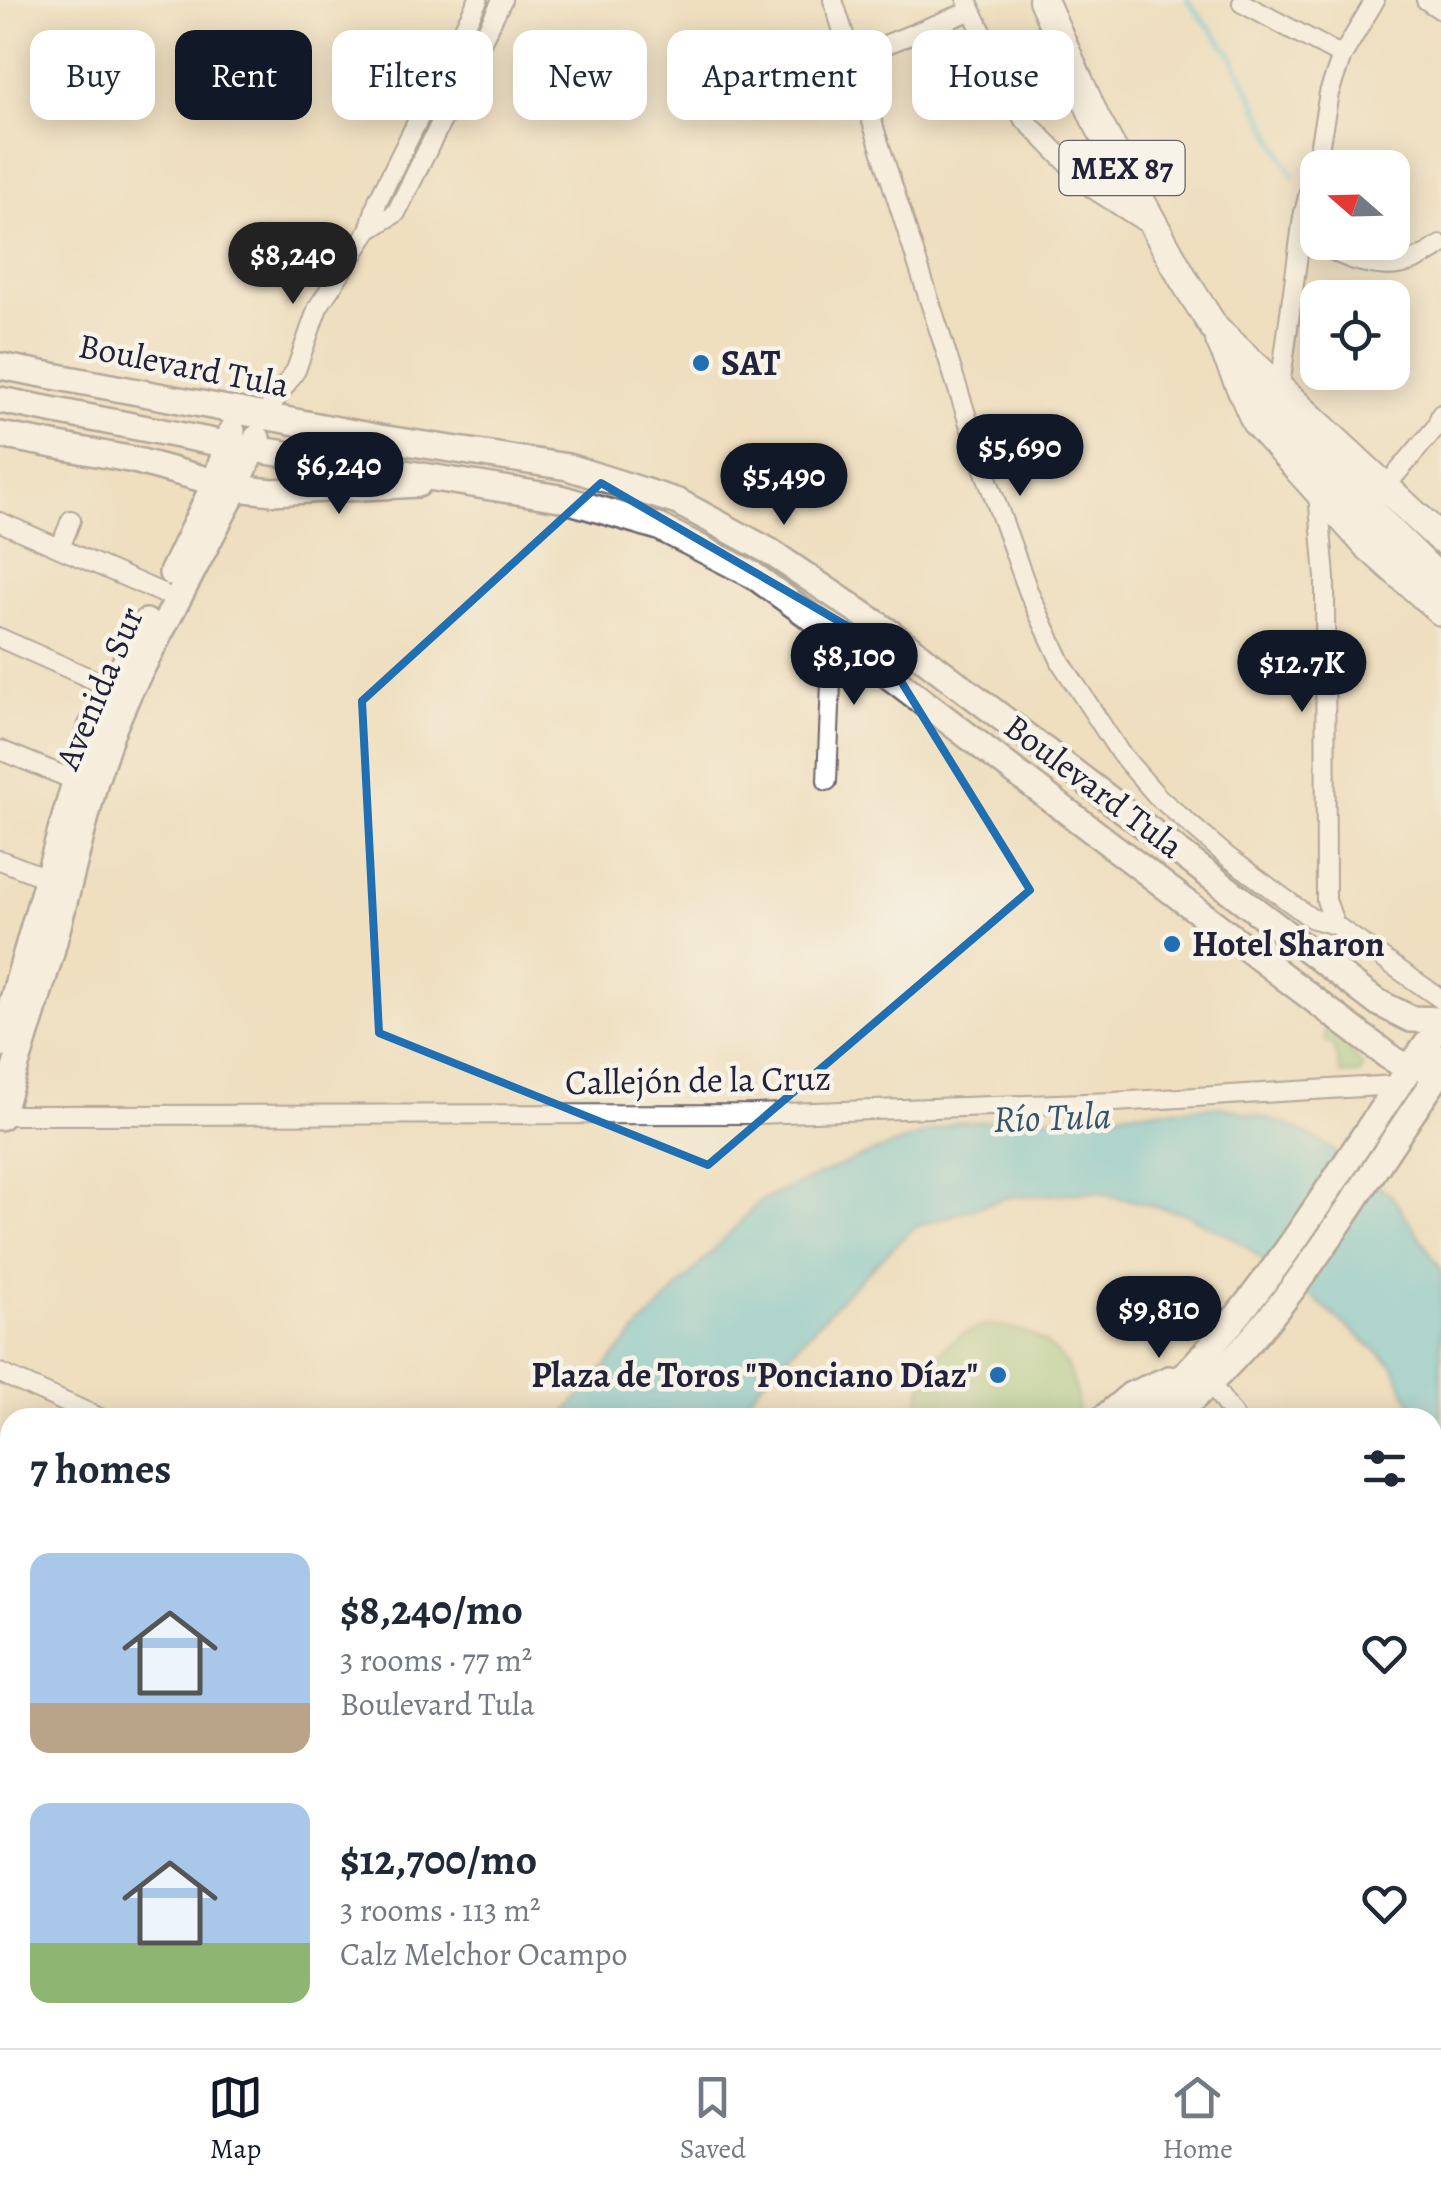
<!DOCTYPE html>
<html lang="en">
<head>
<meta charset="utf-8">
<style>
	body { margin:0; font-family:Alegreya,serif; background:#f6f6f7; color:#1f2937; height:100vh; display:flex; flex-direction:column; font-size:38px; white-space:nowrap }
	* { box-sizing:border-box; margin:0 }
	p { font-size:32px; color:#747a83 }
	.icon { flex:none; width:55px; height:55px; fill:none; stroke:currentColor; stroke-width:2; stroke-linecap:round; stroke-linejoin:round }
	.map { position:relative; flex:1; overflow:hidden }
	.drawer { position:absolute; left:0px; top:1408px; width:1442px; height:642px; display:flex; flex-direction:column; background:#fff; border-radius:30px 30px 0 0; box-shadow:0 5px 25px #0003 }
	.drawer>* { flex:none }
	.hud { position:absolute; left:30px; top:30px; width:1382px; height:90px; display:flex; gap:20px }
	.needle { width:65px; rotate:290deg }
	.controls { position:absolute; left:1300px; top:150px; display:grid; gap:20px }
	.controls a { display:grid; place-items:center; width:110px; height:110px; border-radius:20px; background:#fff; box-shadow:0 5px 25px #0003; font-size:50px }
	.price { position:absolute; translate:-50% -85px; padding:0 22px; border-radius:35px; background:#111827; color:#fff; font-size:32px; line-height:65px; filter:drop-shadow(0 2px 5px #0008) }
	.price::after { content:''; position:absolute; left:50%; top:60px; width:30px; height:22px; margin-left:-15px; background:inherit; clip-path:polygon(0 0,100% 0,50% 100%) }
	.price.selected { background:#222; color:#fff }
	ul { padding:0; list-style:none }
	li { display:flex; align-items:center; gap:30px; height:250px; padding:0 30px }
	li span { display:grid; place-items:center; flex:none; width:280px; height:200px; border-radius:20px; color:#555 }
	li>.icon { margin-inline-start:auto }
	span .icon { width:120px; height:120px; fill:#fffc; stroke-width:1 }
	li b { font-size:42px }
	h2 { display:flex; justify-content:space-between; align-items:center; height:120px; padding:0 30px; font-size:42px }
	.chip { padding:0 35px; border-radius:20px; background:#fff; box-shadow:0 5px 25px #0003; font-size:35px; line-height:90px }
	.chip.selected { background:#111827; color:#fff }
	.menu { display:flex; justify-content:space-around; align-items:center; height:140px; border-top:2px solid #e0e1e3; background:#fff; font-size:28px; color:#747a83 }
	.menu a { display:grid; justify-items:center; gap:5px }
	.menu .selected { color:#111827 }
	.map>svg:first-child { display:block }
	.green { fill:#8dc77c; stroke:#58745c; stroke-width:2.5 }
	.water { fill:#5ec7da; stroke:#40748a; stroke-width:2.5 }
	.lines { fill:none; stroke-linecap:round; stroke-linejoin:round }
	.stream { stroke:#5ec7da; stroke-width:6 }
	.street-casing { stroke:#6a6469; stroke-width:22 }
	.secondary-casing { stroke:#6a6469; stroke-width:30 }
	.primary-casing { stroke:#6a6469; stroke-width:32 }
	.street { stroke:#fff; stroke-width:18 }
	.secondary { stroke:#fff; stroke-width:25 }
	.primary { stroke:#fff; stroke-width:28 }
	.marked { fill:none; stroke:#1f6fb2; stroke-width:8; stroke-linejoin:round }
	.poi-dot { fill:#1f6fb2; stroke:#f7f3e8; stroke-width:4 }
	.labels { text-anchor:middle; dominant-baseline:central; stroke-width:9; stroke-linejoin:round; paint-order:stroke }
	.shield { fill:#f7f3e8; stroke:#62616f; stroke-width:2.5 }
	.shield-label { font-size:32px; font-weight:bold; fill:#22223b }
	.poi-label { font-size:35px; font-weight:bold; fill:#22223b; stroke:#f7f3e8; text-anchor:start }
	.street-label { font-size:35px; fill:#22223b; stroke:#f7f3e8 }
	.water-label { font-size:38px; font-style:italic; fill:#34546b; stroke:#f7f3e8 }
</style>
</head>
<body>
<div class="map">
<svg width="1441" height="2048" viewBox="0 0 1441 2048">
	<rect width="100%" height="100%" fill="#f7f3e8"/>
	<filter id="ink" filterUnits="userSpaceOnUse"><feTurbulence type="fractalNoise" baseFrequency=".01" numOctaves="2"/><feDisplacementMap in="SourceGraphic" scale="20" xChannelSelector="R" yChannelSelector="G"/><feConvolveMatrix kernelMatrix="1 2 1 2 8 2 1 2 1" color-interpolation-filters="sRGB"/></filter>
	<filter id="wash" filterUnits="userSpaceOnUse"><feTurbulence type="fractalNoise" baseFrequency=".0048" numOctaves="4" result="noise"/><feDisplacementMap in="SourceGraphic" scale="40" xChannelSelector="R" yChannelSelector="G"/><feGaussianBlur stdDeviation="2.25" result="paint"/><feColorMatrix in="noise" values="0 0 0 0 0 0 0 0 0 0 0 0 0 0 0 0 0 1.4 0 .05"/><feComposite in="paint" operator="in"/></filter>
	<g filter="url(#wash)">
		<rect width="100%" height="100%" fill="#efdfbf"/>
		<path class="green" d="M1325,1028L1342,1039L1362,1066L1360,1074L1341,1075L1334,1046L1325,1041Z
			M988,1325C1043,1329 1080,1359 1077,1417H919C917,1371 943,1336 988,1325Z"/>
		<path class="water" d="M1221,1106L1286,1124L1321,1141L1392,1196L1441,1269V1471L1433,1453L1432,1418L1417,1417L1393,1365L1313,1298L1237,1240L1183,1213L1095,1192L1009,1197L913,1228L849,1290L730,1417L561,1418L637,1331L760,1201L855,1159L954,1123Z
			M0,1927H10V2021H0Z"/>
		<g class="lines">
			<path class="stream" d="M1187,0L1231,54L1293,176"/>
		</g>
	</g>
	<g filter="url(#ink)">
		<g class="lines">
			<g class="street-casing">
				<path id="street" d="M833,0L981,461L1029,593L1062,664L1120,753L1158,797L1228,857L1311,918L1335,925L1441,999
					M967,0L1023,118L1093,189L1151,226
					M1426,0L1441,10
					M1242,3L1342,56
					M852,58L970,11
					M369,230L396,213L502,0
					M1323,242C1337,259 1377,268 1398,265C1415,262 1427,254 1441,245
					M1275,392L1280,387L1303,217L1318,155L1329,93L1342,56L1375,0
					M264,416L296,370L318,307L369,230L378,200L478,0
					M1386,486L1436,427L1441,414
					M1318,493L1325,578L1326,900L1335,925
					M0,522L162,593
					M60,548L71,520
					M0,638L110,687
					M0,750L74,780
					M827,781L833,633
					M0,860L49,879
					M0,1115L754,1114L1114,1102L1396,1085
					M0,1373L100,1418
					M1212,1385L1235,1418
					M0,1520L10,1524
					M0,1669L10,1674
					M1432,1705L1441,1717
					M1432,1881L1441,1868
					M743,2040L749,2048
					M1427,2040V2048
					M916,2048L922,2040
					M1318,2048L1324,2040"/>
			</g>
			<g class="secondary-casing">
				<path id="secondary" d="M0,366L380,438L568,467L678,502L769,551L889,632L1375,1001L1411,1019L1441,1020
					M0,400L229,445L560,498L659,527L753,575L833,633L1388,1056C1408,1069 1420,1073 1441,1058
					M0,435L134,460L236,488L272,492L418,484
					M172,573L215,483L232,431
					M0,1045L90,730L146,622
					M0,1117L51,953L95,781L111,733L129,692L236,488L257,438
					M1104,1418L1131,1395L1169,1379
					M1137,1418C1266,1313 1342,1156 1441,1025
					M1170,1418C1287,1325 1356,1190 1441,1071
					M0,1860L10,1866
					M0,1892L10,1899
					M66,2040L68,2048
					M97,2040L99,2048
					M408,2048L429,2040"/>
			</g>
			<g class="primary-casing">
				<path id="primary" d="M1043,0L1095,118L1184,280L1215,329L1441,539
					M1220,340L1256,422L1366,544L1441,611
					M1248,374L1330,472L1441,581
					M369,2040L373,2048"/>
			</g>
			<use href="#street" class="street"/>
			<use href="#secondary" class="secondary"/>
			<use href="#primary" class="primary"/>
		</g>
	</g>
	<path d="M0 0H1441V2048H0ZM601,483L878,644L1030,890L708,1165L379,1033L362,701Z" fill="#efdfbf" fill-opacity=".55" fill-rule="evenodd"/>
	<path class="marked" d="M601,483L878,644L1030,890L708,1165L379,1033L362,701Z"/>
	<g class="poi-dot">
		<circle cx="701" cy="363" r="10"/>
		<circle cx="1172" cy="944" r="10"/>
		<circle cx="998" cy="1375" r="10"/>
	</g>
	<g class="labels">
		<rect class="shield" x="1059.5" y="141" width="125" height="54" rx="8"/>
		<g class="shield-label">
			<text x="1122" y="168">MEX 87</text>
		</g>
		<g class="poi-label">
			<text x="721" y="363">SAT</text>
			<text x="1192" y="944">Hotel Sharon</text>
			<text x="978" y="1375" text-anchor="end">Plaza de Toros "Ponciano Díaz"</text>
		</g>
		<g class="street-label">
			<text transform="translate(184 365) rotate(11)">Boulevard Tula</text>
			<text transform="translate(99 688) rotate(-67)">Avenida Sur</text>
			<text transform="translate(1094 786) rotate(37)">Boulevard Tula</text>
			<text transform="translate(698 1080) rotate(-1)">Callejón de la Cruz</text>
		</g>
		<g class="water-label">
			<text transform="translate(1052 1117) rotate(-2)">Río Tula</text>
		</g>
	</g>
</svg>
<div class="controls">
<a><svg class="needle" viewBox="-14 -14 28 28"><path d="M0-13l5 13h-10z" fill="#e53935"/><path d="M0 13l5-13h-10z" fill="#747a83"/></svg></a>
<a><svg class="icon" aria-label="locate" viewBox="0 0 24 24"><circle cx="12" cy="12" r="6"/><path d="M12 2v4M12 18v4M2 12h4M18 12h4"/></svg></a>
</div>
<b class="price selected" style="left:293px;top:307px">$8,240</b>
<b class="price" style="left:1020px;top:499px">$5,690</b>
<b class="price" style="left:339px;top:517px">$6,240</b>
<b class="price" style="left:784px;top:528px">$5,490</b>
<b class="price" style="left:854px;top:708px">$8,100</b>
<b class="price" style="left:1302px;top:715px">$12.7K</b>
<b class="price" style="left:1159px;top:1361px">$9,810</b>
<div class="hud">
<a class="chip">Buy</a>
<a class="chip selected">Rent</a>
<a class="chip">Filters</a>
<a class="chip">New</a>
<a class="chip">Apartment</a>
<a class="chip">House</a>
</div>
<section class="drawer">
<h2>7 homes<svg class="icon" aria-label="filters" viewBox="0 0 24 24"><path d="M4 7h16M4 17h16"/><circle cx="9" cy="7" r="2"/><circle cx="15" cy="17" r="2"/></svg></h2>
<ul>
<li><span style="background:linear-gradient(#a9c7e8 75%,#b9a48a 0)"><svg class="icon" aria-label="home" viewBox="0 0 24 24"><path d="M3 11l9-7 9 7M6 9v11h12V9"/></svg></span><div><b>$8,240/mo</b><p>3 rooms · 77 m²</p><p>Boulevard Tula</p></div><svg class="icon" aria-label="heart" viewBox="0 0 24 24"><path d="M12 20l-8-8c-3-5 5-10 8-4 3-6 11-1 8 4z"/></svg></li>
<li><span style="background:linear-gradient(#a9c7e8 70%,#8fb573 0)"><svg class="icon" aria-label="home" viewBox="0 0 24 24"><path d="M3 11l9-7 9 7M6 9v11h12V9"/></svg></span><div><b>$12,700/mo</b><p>3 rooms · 113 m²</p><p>Calz Melchor Ocampo</p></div><svg class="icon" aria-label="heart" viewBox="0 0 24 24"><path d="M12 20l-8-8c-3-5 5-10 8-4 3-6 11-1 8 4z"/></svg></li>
</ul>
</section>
</div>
<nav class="menu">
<a class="selected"><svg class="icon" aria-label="map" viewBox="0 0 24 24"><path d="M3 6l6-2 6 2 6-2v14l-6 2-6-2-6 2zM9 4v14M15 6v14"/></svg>Map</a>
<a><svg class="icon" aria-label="saved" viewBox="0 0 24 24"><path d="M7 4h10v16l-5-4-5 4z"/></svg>Saved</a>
<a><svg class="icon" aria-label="home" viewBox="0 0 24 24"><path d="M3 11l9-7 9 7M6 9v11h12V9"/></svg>Home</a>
</nav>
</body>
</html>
